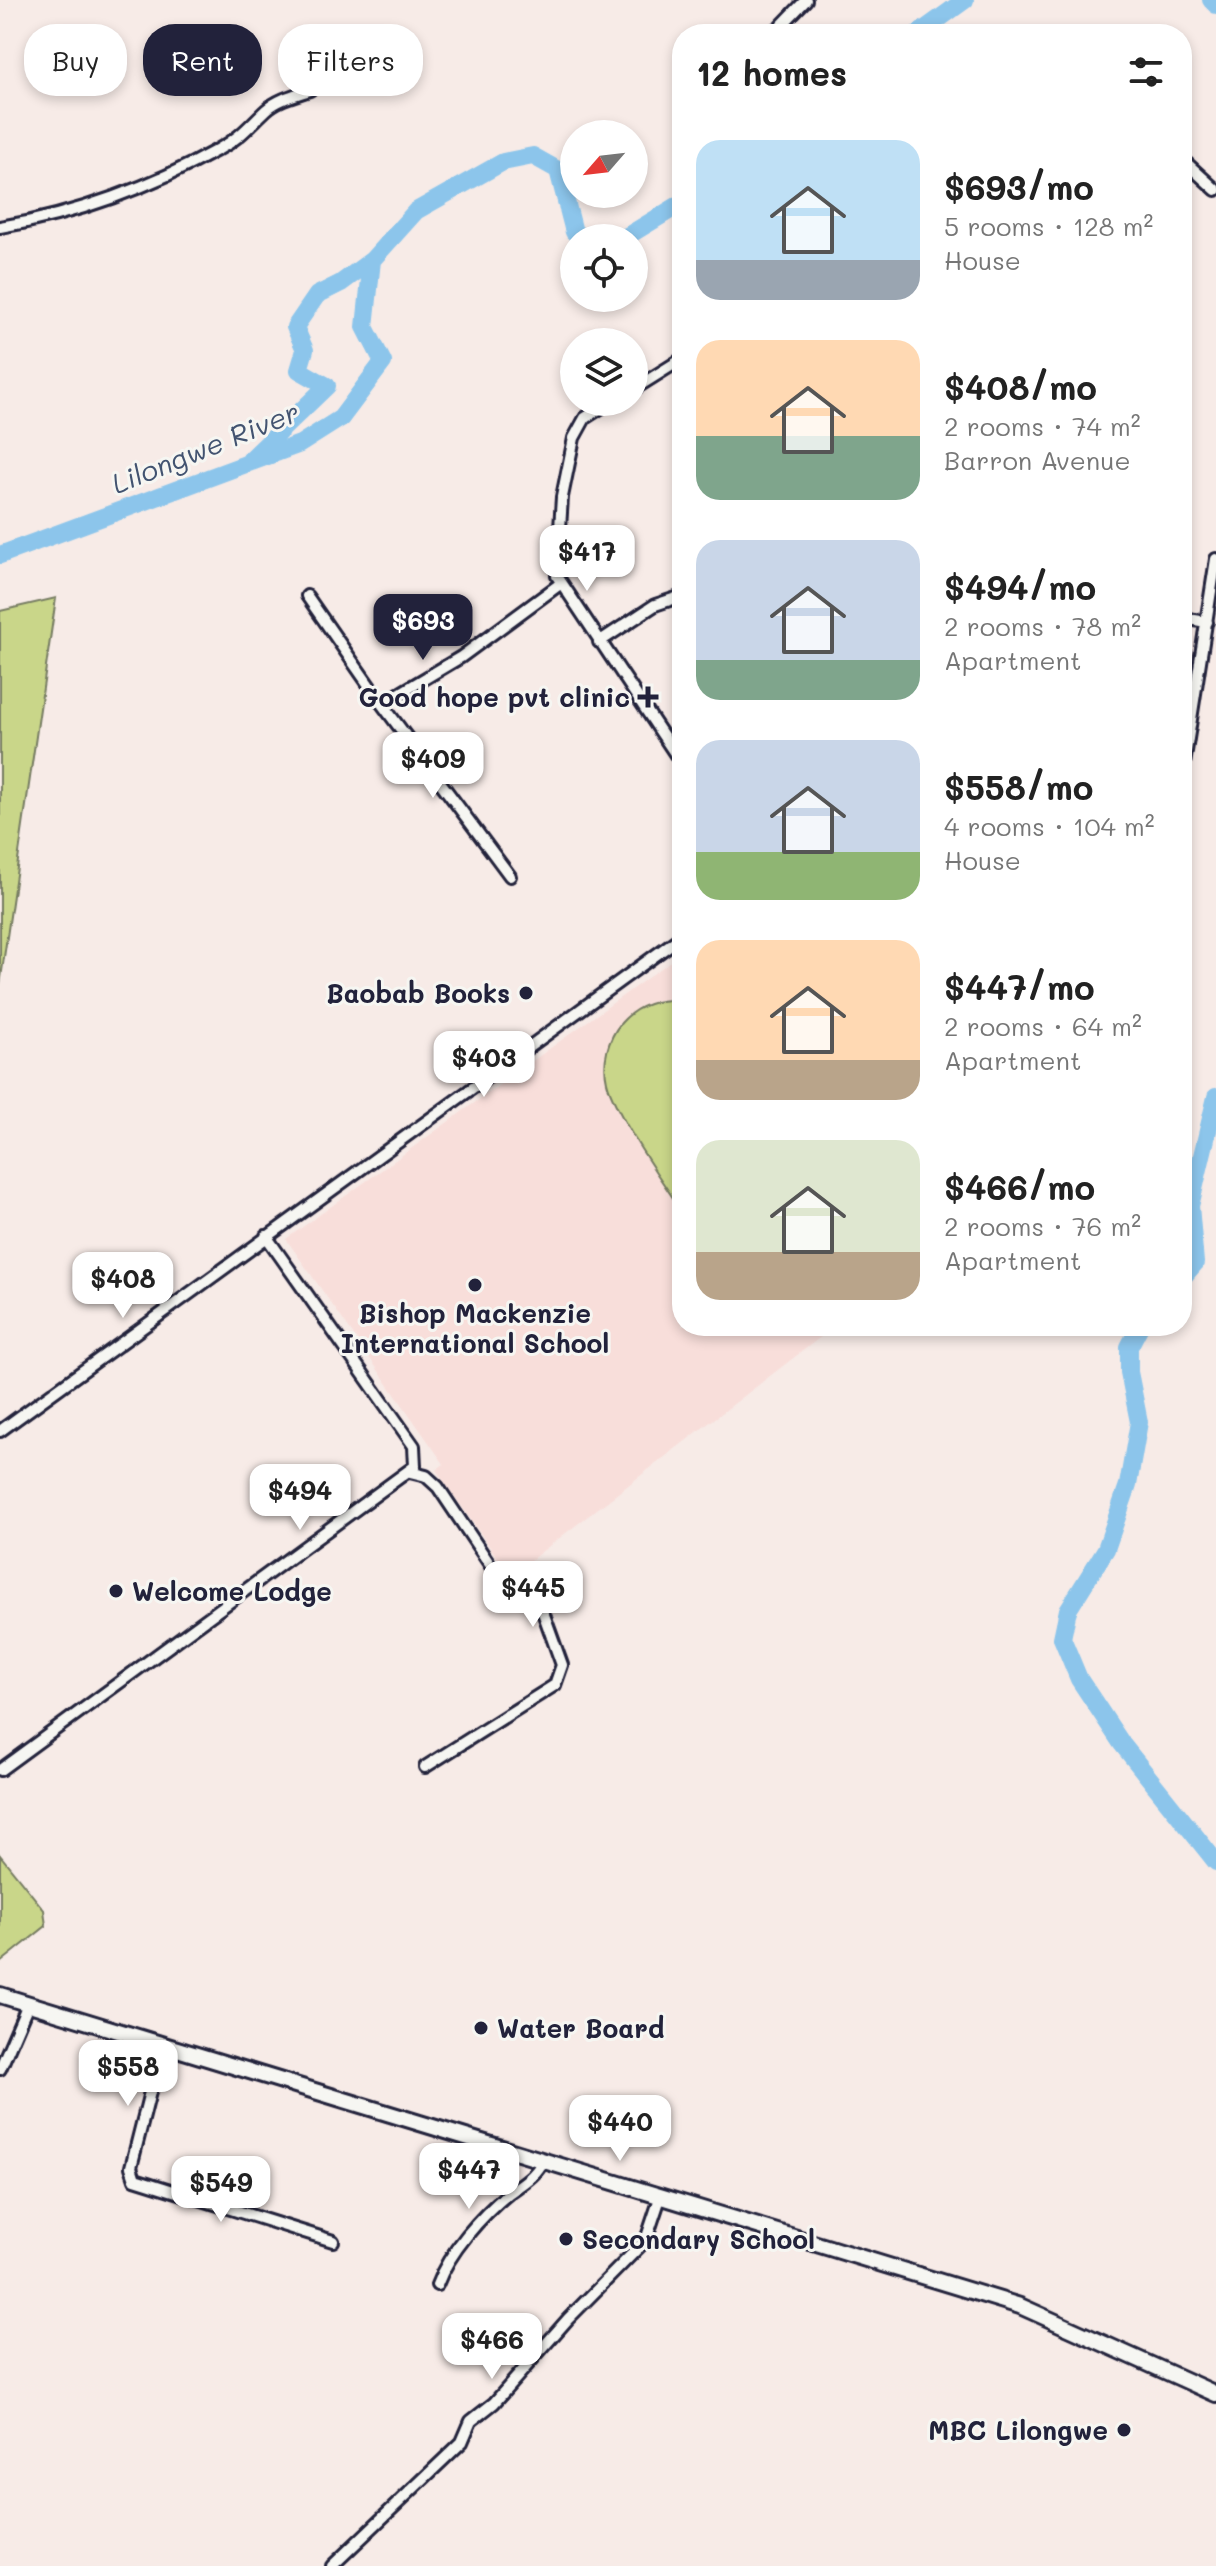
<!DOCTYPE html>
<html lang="en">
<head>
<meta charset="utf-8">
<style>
	body { margin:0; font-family:Mali,sans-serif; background:#f2f2f2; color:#222; height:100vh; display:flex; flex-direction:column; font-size:30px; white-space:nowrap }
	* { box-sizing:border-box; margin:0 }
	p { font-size:26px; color:#767676 }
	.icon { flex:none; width:44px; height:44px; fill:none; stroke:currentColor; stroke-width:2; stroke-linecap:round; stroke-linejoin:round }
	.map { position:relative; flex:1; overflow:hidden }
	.sheet { position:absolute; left:672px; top:24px; width:520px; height:1312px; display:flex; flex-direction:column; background:#fff; border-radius:32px; box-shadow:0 4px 12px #0003 }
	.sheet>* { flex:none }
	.guide { position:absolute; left:24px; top:24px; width:528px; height:72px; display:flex; gap:16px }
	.needle { width:52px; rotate:242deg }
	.buttons { position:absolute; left:560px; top:120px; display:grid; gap:16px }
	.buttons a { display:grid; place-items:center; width:88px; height:88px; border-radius:50%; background:#fff; box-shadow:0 4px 12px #0003; font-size:40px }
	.price { position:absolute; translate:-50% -68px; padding:0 18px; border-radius:16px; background:#fff; color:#222; font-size:26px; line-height:52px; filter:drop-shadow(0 2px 4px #0008) }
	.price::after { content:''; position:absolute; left:50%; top:48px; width:24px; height:18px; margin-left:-12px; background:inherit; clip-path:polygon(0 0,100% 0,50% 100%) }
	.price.current { background:#22223b; color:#fff }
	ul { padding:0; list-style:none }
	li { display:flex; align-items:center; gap:24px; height:200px; padding:0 24px }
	li span { display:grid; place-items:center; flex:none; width:224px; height:160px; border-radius:24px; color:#555 }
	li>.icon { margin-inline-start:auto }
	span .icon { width:96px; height:96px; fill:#fffc; stroke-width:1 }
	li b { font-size:34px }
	h2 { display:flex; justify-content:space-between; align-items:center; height:96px; padding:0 24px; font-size:34px }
	.pill { padding:0 28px; border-radius:32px; background:#fff; box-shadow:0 4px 12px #0003; font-size:28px; line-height:72px }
	.pill.current { background:#22223b; color:#fff }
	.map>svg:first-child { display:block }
	.built { fill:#f8deda }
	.green { fill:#c9d689; stroke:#767c62; stroke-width:2 }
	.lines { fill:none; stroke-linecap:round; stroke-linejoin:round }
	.river { stroke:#8cc5eb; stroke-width:18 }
	.minor-casing { stroke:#22223b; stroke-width:16 }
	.secondary-casing { stroke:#22223b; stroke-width:20 }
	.minor { stroke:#f6f6f2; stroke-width:10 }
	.secondary { stroke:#f6f6f2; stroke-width:14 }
	.poi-dot { fill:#22223b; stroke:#f6f6f2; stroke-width:3 }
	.labels { text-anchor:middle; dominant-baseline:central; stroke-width:6; stroke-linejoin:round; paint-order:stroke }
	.poi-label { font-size:26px; font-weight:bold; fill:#22223b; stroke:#f6f6f2; text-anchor:end }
	.water-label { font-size:28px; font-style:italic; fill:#425370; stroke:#f6f6f2 }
</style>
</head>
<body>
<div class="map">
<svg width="1216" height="2566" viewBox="0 0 1216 2566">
	<rect width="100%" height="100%" fill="#f7ebe7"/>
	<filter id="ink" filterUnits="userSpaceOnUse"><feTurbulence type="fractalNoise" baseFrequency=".0125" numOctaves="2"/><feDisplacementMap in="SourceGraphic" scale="16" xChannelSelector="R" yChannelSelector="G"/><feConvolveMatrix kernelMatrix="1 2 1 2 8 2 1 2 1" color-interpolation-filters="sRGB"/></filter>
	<g filter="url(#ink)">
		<path class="built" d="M682,953V1326H835L510,1576L436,1470L444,1464L286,1239Z"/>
		<path class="green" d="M56,598L0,985V611Z
			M670,1000L682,1001V1211C663,1183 614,1112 607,1082C602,1061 608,1039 621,1023C634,1008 651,1001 670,1000Z
			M0,1855L44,1910L46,1926L0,1963Z"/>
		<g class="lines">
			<path class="river" d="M1211,0L1216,5
				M918,34L965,0
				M624,238L682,203
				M250,460L327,386L299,370L305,350L295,327L317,295L341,283L372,260
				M0,555L300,444L341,418L383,362L365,327L372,260L416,211L503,162L533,156L558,170L574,232L583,238
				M1182,1278L1195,1263L1190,1206L1216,1097
				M1140,1326L1129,1347V1372L1139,1422L1128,1485L1106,1549L1068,1610L1062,1638L1079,1679L1122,1744L1216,1862"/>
			<g class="minor-casing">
				<path id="minor" d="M768,34L779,28L806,0
					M1182,159L1216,190
					M0,227C75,215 153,186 219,149C239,139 250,125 266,110C278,99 295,95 310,90
					M634,389L682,359
					M610,402L585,418L574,438L562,497L557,576L682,764
					M307,596L382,704L461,657L560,584
					M1182,618L1207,622
					M599,642L655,605L682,596
					M382,704L510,876
					M1182,777L1216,559
					M0,1431L682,936
					M410,1472L426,1476L438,1487L503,1584L539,1601L562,1665L555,1685L425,1767
					M0,1770L415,1466L414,1446L266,1236
					M148,2040L152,2084L131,2167L135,2179L333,2241
					M0,2069L28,2004
					M437,2285C449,2252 481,2216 509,2193C524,2182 536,2176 544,2159
					M332,2566L462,2442L471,2421L494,2403L568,2319L646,2240L661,2195"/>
			</g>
			<g class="secondary-casing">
				<path id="secondary" d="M0,1995L1020,2306L1216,2394"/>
			</g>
			<use href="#minor" class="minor"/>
			<use href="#secondary" class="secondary"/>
		</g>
	</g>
	<g class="poi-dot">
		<path d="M644 685h8v8h8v8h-8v8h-8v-8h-8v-8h8z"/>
		<circle cx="526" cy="993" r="8"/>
		<circle cx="475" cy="1285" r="8"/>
		<circle cx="116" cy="1591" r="8"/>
		<circle cx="481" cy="2028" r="8"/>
		<circle cx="566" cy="2239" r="8"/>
		<circle cx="1124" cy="2430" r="8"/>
	</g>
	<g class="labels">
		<g class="poi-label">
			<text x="630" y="697">Good hope pvt clinic</text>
			<text x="510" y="993">Baobab Books</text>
			<text x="475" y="1313" text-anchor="middle">Bishop Mackenzie<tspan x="475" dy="30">International School</tspan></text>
			<text x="132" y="1591" text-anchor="start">Welcome Lodge</text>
			<text x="497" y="2028" text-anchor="start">Water Board</text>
			<text x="582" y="2239" text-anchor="start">Secondary School</text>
			<text x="1108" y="2430">MBC Lilongwe</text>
		</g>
		<g class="water-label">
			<text transform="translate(205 447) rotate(-22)">Lilongwe River</text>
		</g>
	</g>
</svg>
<div class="buttons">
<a><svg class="needle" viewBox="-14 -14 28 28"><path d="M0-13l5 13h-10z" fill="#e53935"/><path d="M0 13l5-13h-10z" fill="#767676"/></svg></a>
<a><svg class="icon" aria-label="locate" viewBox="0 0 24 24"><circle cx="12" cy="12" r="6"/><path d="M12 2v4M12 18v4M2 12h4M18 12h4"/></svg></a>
<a><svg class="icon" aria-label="layers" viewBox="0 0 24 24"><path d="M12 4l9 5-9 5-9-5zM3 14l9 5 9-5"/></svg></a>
</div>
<b class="price" style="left:587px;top:593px">$417</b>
<b class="price current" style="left:423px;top:662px">$693</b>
<b class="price" style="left:433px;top:800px">$409</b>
<b class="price" style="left:484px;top:1099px">$403</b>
<b class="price" style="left:123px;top:1320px">$408</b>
<b class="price" style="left:300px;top:1532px">$494</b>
<b class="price" style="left:533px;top:1629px">$445</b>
<b class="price" style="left:128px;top:2108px">$558</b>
<b class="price" style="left:620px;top:2163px">$440</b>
<b class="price" style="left:469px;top:2211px">$447</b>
<b class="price" style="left:221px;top:2224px">$549</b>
<b class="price" style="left:492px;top:2381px">$466</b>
<div class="guide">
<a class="pill">Buy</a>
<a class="pill current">Rent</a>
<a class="pill">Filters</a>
</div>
<section class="sheet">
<h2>12 homes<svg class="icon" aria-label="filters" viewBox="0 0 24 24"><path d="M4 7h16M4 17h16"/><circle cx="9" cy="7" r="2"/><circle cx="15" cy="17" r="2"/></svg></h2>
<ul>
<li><span style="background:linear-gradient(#bfe0f5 75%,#9aa5b1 0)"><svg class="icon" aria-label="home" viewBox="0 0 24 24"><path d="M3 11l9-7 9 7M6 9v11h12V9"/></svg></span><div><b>$693/mo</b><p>5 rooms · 128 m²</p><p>House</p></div></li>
<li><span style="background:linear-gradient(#ffd9b3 60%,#7fa58c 0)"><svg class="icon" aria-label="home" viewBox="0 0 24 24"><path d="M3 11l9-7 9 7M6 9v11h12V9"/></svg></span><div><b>$408/mo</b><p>2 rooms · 74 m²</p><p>Barron Avenue</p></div></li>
<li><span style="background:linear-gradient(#c9d6e8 75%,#7fa58c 0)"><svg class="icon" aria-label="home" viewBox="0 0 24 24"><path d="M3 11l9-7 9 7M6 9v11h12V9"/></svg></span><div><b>$494/mo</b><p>2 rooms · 78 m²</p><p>Apartment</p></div></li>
<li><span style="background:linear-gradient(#c9d6e8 70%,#8fb573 0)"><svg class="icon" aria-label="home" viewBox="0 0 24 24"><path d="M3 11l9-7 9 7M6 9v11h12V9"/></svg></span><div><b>$558/mo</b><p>4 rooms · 104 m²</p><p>House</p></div></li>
<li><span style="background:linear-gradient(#ffd9b3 75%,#b9a48a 0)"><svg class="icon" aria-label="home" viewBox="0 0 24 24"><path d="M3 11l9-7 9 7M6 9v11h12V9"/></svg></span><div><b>$447/mo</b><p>2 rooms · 64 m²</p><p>Apartment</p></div></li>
<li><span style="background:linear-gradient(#dfe7d0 70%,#b9a48a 0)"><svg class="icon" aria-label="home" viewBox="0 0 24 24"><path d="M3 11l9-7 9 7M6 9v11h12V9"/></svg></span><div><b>$466/mo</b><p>2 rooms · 76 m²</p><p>Apartment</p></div></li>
</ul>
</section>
</div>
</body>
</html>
